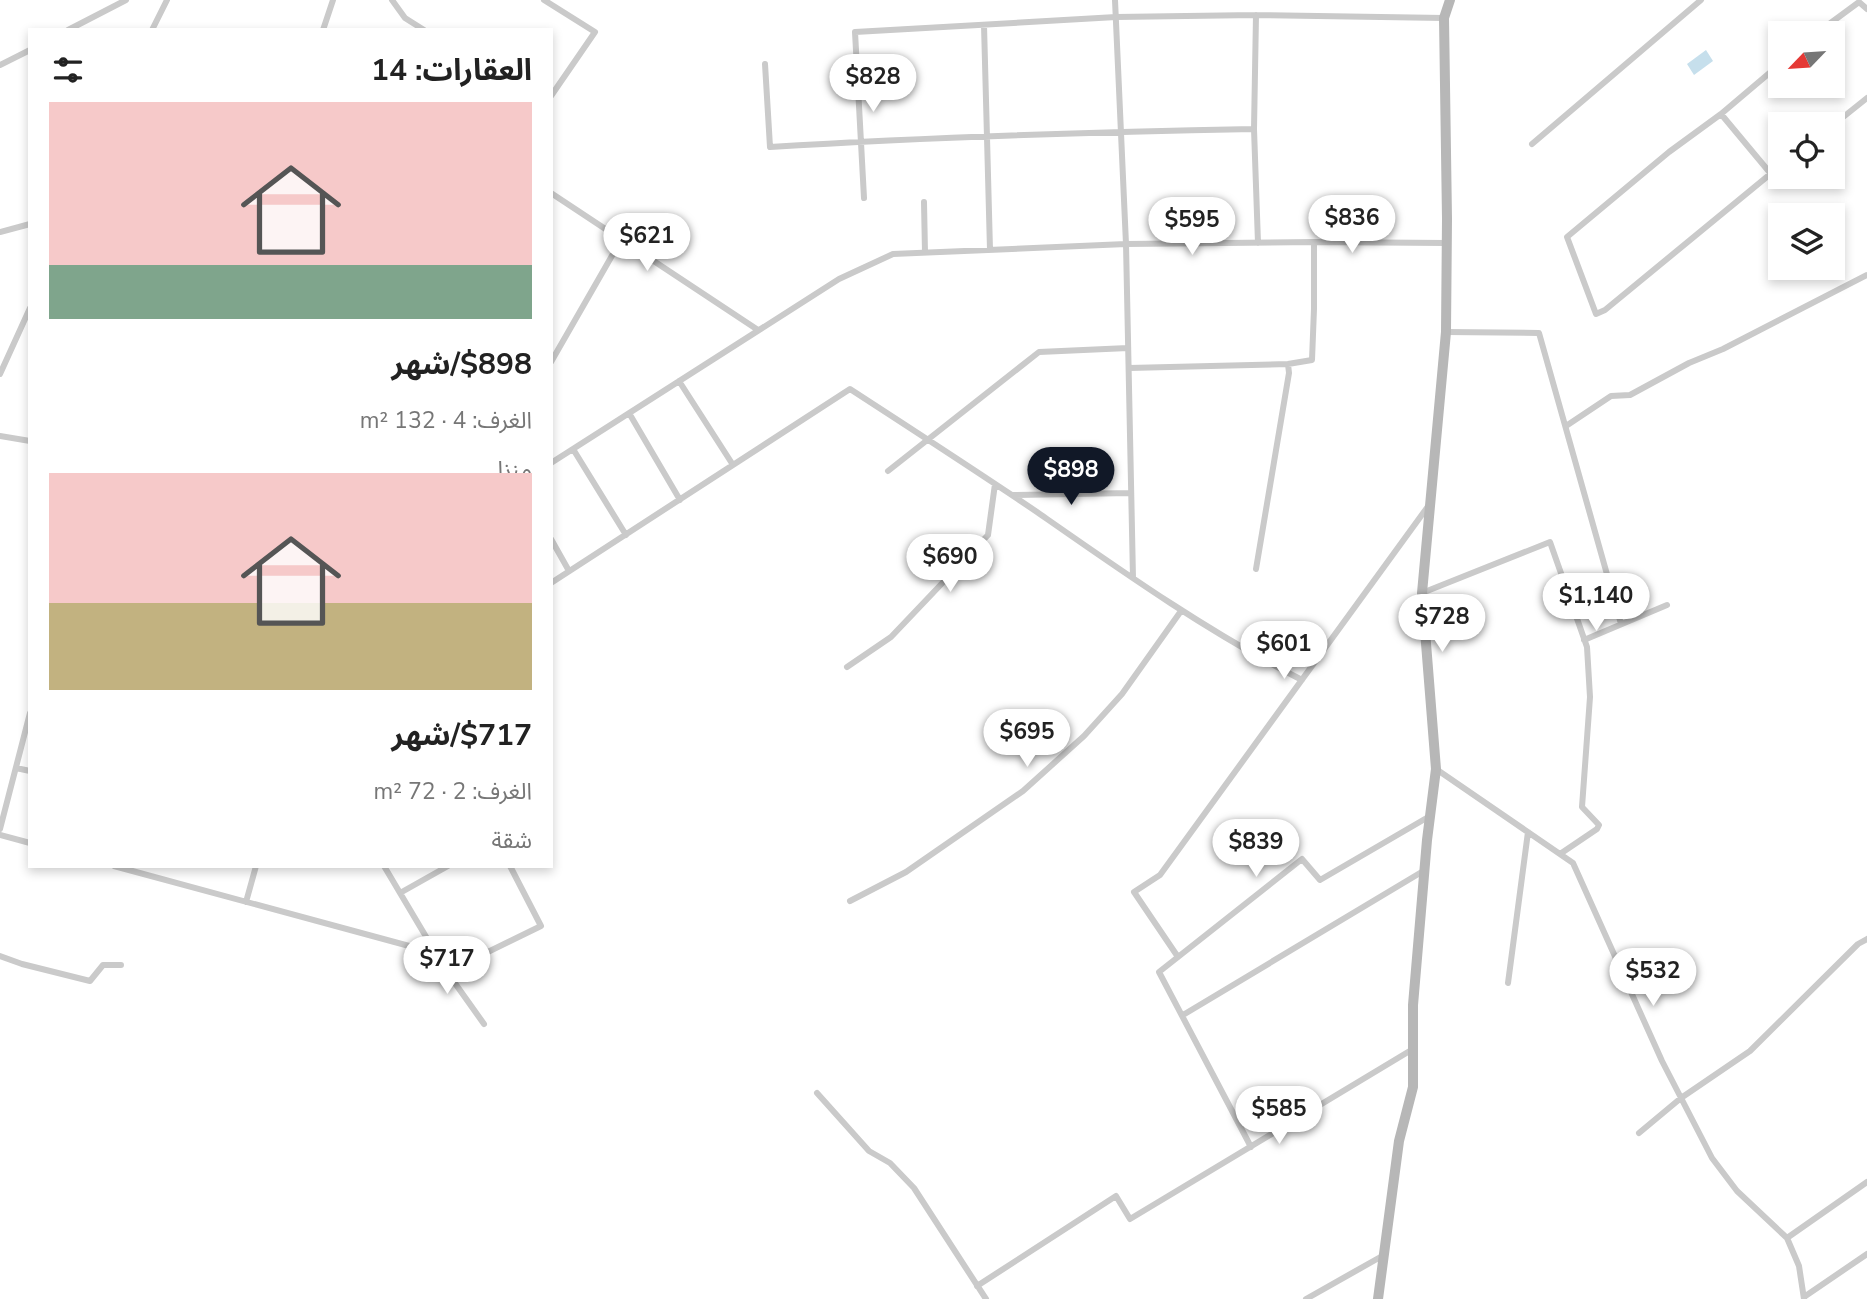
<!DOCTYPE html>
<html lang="ar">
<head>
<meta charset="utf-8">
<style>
	body { margin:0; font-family:"Nunito Sans","Noto Sans Arabic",sans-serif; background:#f6f6f6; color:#222; direction:rtl; height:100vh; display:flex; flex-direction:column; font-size:26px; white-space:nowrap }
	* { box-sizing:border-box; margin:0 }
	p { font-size:23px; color:#767676 }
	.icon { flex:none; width:38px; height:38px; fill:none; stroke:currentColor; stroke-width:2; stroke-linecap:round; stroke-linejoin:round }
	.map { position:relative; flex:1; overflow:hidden; direction:ltr }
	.panel { position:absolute; left:28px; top:28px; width:525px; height:840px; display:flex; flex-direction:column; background:#fff; border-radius:0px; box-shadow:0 4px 10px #0003; direction:rtl }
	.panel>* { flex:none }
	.needle { width:46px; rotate:245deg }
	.tools { position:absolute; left:1768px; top:21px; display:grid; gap:14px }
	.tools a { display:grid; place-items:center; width:77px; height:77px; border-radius:0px; background:#fff; box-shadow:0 4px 10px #0003; font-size:35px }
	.price { position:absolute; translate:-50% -60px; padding:0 16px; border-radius:24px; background:#fff; color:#222; font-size:23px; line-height:46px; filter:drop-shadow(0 2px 4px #0008) }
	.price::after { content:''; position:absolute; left:50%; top:42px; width:21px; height:16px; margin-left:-10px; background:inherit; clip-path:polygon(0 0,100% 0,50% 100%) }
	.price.on { background:#111827; color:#fff }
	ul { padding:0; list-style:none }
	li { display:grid; align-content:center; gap:14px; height:371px; padding:0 21px }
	li span { display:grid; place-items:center; height:217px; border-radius:0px; color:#555 }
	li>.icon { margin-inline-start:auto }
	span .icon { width:126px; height:126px; fill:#fffc; stroke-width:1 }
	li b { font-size:30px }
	h2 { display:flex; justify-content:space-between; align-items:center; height:84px; padding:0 21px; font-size:30px }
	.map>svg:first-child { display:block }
	.water { fill:#c6dfec }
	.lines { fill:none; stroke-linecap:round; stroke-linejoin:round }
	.street { stroke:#cacaca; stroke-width:6 }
	.secondary { stroke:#b7b7b7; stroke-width:10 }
</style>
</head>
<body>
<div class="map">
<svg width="1867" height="1299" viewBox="0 0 1867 1299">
	<rect width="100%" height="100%" fill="#fff"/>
	<path class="water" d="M1706,50L1713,61L1694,75L1687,64Z"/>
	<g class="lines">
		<path class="street" d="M392,0L405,18L424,30
			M544,0L595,32L551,96
			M1115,0L1126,244L1133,578
			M1256,15L1254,129L1258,243
			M984,25L990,250
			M68,30L126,0
			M152,30L167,0
			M323,30L333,0
			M1817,33L1859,2L1867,9
			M765,64L770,147C931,137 1093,132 1254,129
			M0,65L30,50
			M1721,114L1780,64
			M1832,126L1867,98
			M1532,144L1701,0
			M1771,174L1721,114L1669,152L1567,237L1596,314L1605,310L1780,166
			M551,193L758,330
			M864,198L855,32L1116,17L1256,15L1444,18
			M924,202L925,253
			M0,232L30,224
			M1446,332L1539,333L1621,624
			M551,362L621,240
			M1129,368L1288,364L1312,360L1314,309V242
			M0,374L30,308
			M679,381L733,465
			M629,413L680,500
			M1566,426L1611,396L1630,395L1689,363L1723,349L1867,275
			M0,436L30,441
			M573,449L626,535
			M551,463L839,279L893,254L1126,244L1314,242L1446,243
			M888,471L1039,352L1128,348
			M1013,495L1131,493
			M551,539L569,571
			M1256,569L1289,373L1288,364
			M551,583L850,389C913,430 975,470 1037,512C1123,572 1208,632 1302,680
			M1422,593L1550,542L1587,647L1590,697L1582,807L1599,825L1597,829L1560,854
			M1584,640L1667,605
			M847,667L891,637L988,535L995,484
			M16,768L30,771
			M1436,769L1573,863L1662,1061L1712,1158L1737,1191L1787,1238L1799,1266L1804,1299
			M0,829L30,713
			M0,835L30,843
			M114,866L435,953
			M384,866L447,972L484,1024
			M400,893L448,866
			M850,901L906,872L1023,791L1084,736L1122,694L1181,611
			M246,902L256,866
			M0,956L22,964L90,981L103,965H121
			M1178,957L1134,892L1160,875L1429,505
			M447,972L541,926L510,866
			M1508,983L1528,832
			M1183,1015L1425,870
			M817,1093L869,1151L890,1163L914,1188L986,1299
			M1639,1133L1681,1098L1750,1051L1858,944L1867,939
			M1251,1147L1159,972L1302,859L1320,880L1430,816
			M1787,1238L1867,1182
			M977,1286L1116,1196L1130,1219L1413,1049
			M1804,1297L1867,1254
			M1306,1299L1384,1255"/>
		<path class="secondary" d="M1378,1299L1399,1141L1413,1087V1005L1427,840L1436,769L1422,593L1446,332L1447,219L1444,18L1450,0"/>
	</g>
</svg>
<div class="tools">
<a><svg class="needle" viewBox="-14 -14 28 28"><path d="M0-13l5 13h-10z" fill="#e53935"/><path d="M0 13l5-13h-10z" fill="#767676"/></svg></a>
<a><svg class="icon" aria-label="locate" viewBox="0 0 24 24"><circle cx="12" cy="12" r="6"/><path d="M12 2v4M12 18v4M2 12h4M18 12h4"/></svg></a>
<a><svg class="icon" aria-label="layers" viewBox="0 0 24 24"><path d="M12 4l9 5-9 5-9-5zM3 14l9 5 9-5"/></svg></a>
</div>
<b class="price" style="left:873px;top:114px">$828</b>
<b class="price" style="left:1352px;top:255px">$836</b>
<b class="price" style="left:1192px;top:257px">$595</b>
<b class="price" style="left:647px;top:273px">$621</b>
<b class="price on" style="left:1071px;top:507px">$898</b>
<b class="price" style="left:950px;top:594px">$690</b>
<b class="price" style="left:1596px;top:633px">$1,140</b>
<b class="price" style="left:1442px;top:654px">$728</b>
<b class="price" style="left:1284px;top:681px">$601</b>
<b class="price" style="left:1027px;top:769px">$695</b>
<b class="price" style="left:1256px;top:879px">$839</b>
<b class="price" style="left:447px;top:996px">$717</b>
<b class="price" style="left:1653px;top:1008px">$532</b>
<b class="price" style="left:1279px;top:1146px">$585</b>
<section class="panel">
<h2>العقارات: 14<svg class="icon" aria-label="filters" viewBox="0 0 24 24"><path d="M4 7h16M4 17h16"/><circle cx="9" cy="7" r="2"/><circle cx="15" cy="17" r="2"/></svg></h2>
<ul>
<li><span style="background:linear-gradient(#f6c9c9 75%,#7fa58c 0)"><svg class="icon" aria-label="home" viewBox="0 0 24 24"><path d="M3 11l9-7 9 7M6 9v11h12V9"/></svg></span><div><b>$898/شهر</b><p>الغرف: 4 · 132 m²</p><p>منزل</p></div></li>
<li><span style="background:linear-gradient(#f6c9c9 60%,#c2b280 0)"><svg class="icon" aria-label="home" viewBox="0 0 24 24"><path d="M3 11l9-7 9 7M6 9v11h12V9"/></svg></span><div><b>$717/شهر</b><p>الغرف: 2 · 72 m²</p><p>شقة</p></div></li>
</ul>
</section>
</div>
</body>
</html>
